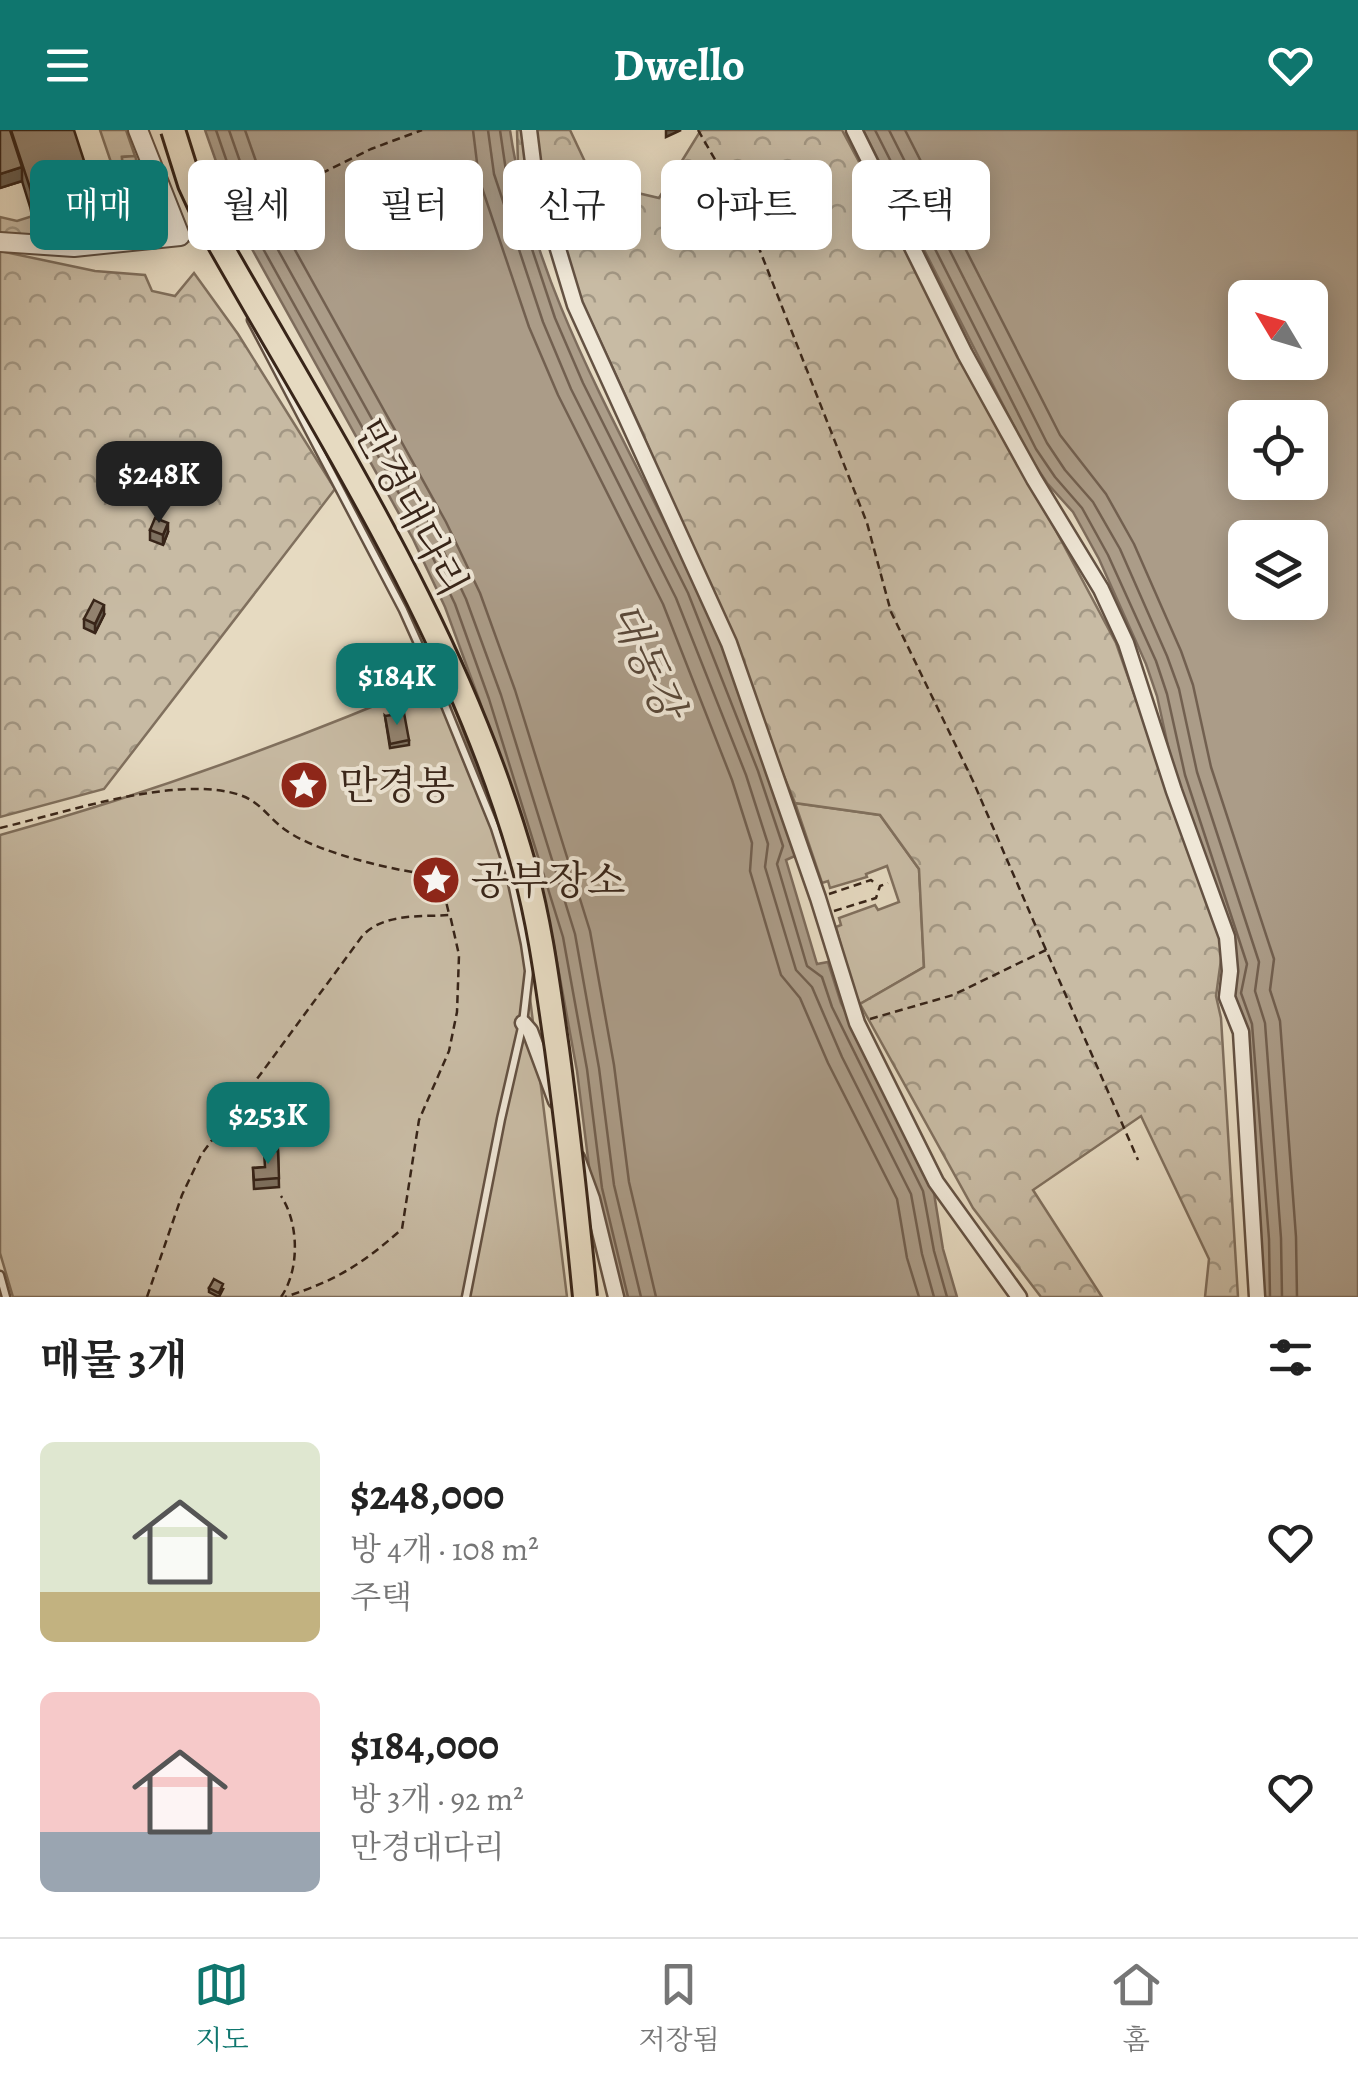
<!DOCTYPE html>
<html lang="ko">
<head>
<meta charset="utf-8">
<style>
	body { margin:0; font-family:Alegreya,"Noto Serif KR",serif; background:#f6f6f6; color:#222; height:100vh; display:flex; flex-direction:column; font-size:38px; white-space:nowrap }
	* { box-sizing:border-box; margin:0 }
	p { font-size:32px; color:#767676 }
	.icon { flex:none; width:55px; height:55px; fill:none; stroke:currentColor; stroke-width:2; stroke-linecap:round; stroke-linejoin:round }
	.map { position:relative; height:1167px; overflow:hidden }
	.drawer { display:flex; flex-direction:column; background:#fff; flex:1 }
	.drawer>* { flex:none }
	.guide { position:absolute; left:30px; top:30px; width:1300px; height:90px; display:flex; gap:20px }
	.needle { width:65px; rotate:308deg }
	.fabs { position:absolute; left:1228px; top:150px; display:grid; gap:20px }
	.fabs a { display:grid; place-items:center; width:100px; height:100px; border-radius:15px; background:#fff; box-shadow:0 5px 25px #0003; font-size:50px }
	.price { position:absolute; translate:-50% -85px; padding:0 22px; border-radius:20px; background:#0f766e; color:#fff; font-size:32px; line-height:65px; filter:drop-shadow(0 2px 5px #0008) }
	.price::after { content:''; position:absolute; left:50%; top:60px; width:30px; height:22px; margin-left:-15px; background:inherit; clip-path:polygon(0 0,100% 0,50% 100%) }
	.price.on { background:#222; color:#fff }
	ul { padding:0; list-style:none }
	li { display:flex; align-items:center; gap:30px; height:250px; padding:0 40px }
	li span { display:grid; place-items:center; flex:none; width:280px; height:200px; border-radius:15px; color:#555 }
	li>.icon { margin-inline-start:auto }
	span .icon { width:120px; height:120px; fill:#fffc; stroke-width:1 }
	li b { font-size:42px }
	h2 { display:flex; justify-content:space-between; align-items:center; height:120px; padding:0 40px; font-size:42px }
	.tag { padding:0 35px; border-radius:15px; background:#fff; box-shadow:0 5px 25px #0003; font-size:35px; line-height:90px }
	.tag.on { background:#0f766e; color:#fff }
	header { display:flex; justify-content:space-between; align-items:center; height:130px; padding:0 40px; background:#0f766e; color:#fff; font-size:45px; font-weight:700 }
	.tabs { display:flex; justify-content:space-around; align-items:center; height:140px; border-top:2px solid #e0e0e0; background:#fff; font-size:28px; color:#767676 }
	.tabs a { display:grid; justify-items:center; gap:5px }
	.tabs .on { color:#0f766e }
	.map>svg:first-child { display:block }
	.green { fill:#c8bba4; stroke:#80705e; stroke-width:2.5 }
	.forest { fill:url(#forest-crowns); stroke:#80705e; stroke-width:2.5 }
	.water { fill:#ab9c88; stroke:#7d6c5c; stroke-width:2.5; fill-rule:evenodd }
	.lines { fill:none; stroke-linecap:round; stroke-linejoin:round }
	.shore { stroke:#726050; stroke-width:2.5 }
	.service-casing { stroke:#645243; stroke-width:11 }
	.minor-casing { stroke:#645243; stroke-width:19 }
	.tertiary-casing { stroke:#645243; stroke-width:22 }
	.path { stroke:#382519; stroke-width:2.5; stroke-dasharray:8 5; stroke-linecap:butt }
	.service { stroke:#efe7d7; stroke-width:6 }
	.minor { stroke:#efe7d7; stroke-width:14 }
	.tertiary { stroke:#efe7d7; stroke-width:18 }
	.trunk-bridge-casing { stroke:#382519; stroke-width:28; stroke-linecap:butt }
	.trunk-bridge { stroke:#e6dac1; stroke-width:22 }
	.wall { fill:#7e7160; stroke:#382519; stroke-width:2.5 }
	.shaded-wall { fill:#665c4e; stroke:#382519; stroke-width:2.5 }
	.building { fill:#928370; stroke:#382519; stroke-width:2.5 }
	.labels { text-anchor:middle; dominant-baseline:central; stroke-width:8; stroke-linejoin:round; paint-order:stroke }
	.street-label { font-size:40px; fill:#382519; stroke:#efe7d7 }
	.poi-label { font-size:40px; fill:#382519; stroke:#efe7d7; text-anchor:start }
	.water-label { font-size:42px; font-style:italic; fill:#5a493a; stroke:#efe7d7 }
</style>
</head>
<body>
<header><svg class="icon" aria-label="menu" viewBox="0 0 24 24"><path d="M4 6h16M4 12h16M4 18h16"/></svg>Dwello<svg class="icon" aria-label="heart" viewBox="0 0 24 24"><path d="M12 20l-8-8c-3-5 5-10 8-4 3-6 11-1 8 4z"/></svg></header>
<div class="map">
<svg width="1358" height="1167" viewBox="0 0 1358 1167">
	<defs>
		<pattern id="forest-crowns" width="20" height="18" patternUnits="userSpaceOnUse" patternTransform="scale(2.5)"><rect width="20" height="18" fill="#c8bba4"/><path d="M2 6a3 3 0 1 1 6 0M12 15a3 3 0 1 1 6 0" fill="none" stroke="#a39885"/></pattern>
	</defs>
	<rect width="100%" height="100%" fill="#e6dac1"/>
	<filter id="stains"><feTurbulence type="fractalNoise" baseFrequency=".002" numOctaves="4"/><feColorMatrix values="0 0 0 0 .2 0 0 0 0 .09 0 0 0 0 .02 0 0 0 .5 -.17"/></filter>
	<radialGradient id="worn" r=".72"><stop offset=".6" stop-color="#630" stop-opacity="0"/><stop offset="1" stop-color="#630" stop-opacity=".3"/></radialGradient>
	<path class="green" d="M100,0H126L135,26L122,27L124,78L114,83L77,72L109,60L103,42L113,38Z
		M443,547L509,725L528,852L567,1167H13L0,1123V705C149,664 301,608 443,547Z
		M795,673L880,685L919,739L924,837L860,874L851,854L836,797L841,795L839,788L875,775L878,780L899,772L887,736L866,744L867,747L830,758L828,751L822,753Z"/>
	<path class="forest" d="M517,0H570L595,53L659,68L701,0H842L1116,513L1223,815L1216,866L1221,888L1238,1167H1205L1209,1129L1141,986L1033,1060L1102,1167H1041L973,1078L860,874L924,837L919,739L880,685L795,673L641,299L518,34Z
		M135,26L159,91C123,119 43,110 0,107V87L17,91L77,72L114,83L124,78L126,69L116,51L123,41L122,27Z
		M0,121L95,141L145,145L152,161L175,166L194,143L238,204L335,359L104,659L0,687Z"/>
	<path class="water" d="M205,0H510C534,164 626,307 695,455C736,542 766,635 797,725L786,730L817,834L828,832L841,873L933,1057L943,1119L957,1167H619L592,1060L577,941L553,810L480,572L445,477L413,409L252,119L230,71Z
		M863,0H1358V1167H1260L1231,863L1237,837L1175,648L1157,566L1146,534L1099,429L1073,382L1047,353L1028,324ZM1245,168H1310V232H1245ZM1245,288H1310V352H1245ZM1245,408H1310V472H1245Z"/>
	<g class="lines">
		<path class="shore" d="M216,0L239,67L261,115L422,405L455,474L489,569L563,807L587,939L602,1058L628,1167
			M229,0L251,63L272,109L433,399L466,469L501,565L575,804L599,938L614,1055L641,1167
			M245,0L265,57L285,102L446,392L480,463L515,560L590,801L614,935L629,1052L656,1167
			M473,0L479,49L529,197L558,265L663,474L732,650L752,713L750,741L781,845L800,868L828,933L897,1069L907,1128L919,1167
			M488,0L494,44L543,192L571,259L676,468L746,645L768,714L765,737L796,840L812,857L842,927L911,1064L922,1124L934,1167
			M500,0L506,41L555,188L583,253L688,463L758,641L783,716L777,734L807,836L822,847L832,877L923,1061L934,1121L947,1167
			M875,0L1036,319L1055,347L1082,378L1108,425L1156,531L1167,564L1185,645L1247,834L1241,863L1252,894L1269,1109L1270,1167
			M889,0L1047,313L1065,340L1093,372L1120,419L1167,526L1179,559L1197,642L1259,832L1255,861L1265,893L1281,1108L1282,1167
			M905,0L1060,305L1106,364L1134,414L1181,521L1193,555L1211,637L1274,829L1270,860L1280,891L1296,1107L1297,1167"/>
		<g class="service-casing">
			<path id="service" d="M183,106L200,108L209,114
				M251,190L403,480L438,558L495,698L511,748L525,814L529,841L523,893L501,989L466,1167
				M0,1145L6,1167"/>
		</g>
		<g class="minor-casing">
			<path id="minor" d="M529,0L534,40L575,175L729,513L818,768L857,893L936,1052L1019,1167
				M854,0L965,224L1034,349L1101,459L1126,513L1174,661L1227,807L1230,841L1227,867L1241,902L1257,1167
				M523,893L530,901L556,971
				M577,1028L592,1069L616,1167"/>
		</g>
		<g class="tertiary-casing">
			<path id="tertiary" d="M0,112L74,117L180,106L138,0"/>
		</g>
		<path class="path" d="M698,0L744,80L867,393L891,482L973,651L1046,820
			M228,89L371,19L422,0
			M0,698C64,683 177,644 240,665C261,672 269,689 287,701C320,724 400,742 440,746L449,784
			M829,764L871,750L877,755
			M834,781L876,768L880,756L888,753
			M870,889L953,865L1046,820L1138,1030
			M147,1167L182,1065L201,1025L363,805C385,783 420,787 450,785L459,825L457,882L449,921L419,990L402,1099C361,1135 337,1150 285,1167
			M281,1167C300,1140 299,1093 281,1066"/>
		<use href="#service" class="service"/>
		<use href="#minor" class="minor"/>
		<use href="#tertiary" class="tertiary"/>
		<g class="trunk-bridge-casing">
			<path id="trunk-bridge" d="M173,0L190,54L209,95C326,303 461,507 525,740C541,799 548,858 557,919C568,1001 577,1084 585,1167"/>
		</g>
		<use href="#trunk-bridge" class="trunk-bridge"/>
	</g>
	<path class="wall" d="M0,0L88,61L31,80L22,51L0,58Z
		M150,400L168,402L163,415L150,410Z
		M104,485L95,503L84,498V489Z
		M385,586L409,610V615L390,618Z
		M278,1021L279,1057L254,1059L253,1038L265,1037Z
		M209,1158L223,1159L219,1167L209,1162Z"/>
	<path class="shaded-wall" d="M666,0H681L666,7Z
		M22,37V51L0,58V44Z
		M88,43V61L31,80V61Z
		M168,393V402L163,415V405Z
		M104,475V485L95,503V494Z"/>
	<path class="building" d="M0,0H10L22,37L0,44Z
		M11,0H74L88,43L31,61Z
		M155,388L168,393L163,405L150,400Z
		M94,470L104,475L95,494L84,489Z
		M404,583L409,610L390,614L385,586Z
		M264,1021H278L279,1048L254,1050L253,1038L265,1037Z
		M214,1149L223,1154L219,1163L209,1158Z"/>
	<defs>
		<g id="sight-disc" transform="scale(2.5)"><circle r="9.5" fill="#8f2418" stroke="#efe7d7"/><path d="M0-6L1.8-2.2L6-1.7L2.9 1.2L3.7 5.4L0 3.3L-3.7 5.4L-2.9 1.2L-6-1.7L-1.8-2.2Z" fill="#fff"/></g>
	</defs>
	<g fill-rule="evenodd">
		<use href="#sight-disc" x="304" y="655"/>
		<use href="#sight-disc" x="436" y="750"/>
	</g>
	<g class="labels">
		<g class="street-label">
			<text transform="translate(411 378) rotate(62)">만경대다리</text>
		</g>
		<g class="poi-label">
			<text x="339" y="655">만경봉</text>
			<text x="471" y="750">공부장소</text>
		</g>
		<g class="water-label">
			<text transform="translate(647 530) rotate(66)">대동강</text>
		</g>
	</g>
	<rect width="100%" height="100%" filter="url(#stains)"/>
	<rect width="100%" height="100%" fill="url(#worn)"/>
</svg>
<div class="fabs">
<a><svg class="needle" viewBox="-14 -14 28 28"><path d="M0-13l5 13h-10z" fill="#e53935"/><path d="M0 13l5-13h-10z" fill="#767676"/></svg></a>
<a><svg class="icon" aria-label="locate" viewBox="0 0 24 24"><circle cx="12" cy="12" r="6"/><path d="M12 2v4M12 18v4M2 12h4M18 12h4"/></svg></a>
<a><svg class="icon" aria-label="layers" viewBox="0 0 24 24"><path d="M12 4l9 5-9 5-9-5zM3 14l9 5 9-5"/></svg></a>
</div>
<b class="price on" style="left:159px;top:396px">$248K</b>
<b class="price" style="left:397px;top:598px">$184K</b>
<b class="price" style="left:268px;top:1037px">$253K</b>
<div class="guide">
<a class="tag on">매매</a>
<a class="tag">월세</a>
<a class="tag">필터</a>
<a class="tag">신규</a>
<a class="tag">아파트</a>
<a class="tag">주택</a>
</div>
</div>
<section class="drawer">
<h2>매물 3개<svg class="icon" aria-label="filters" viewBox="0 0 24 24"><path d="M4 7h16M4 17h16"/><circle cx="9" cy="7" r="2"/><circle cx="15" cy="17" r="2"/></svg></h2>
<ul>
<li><span style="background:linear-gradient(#dfe7d0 75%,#c2b280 0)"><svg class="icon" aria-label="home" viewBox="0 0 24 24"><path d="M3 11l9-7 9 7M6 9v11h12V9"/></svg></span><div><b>$248,000</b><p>방 4개 · 108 m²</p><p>주택</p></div><svg class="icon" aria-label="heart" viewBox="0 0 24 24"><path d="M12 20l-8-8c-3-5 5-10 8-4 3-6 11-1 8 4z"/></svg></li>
<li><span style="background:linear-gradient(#f6c9c9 70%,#9aa5b1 0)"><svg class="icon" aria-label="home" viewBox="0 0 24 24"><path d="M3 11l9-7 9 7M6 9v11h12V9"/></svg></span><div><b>$184,000</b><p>방 3개 · 92 m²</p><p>만경대다리</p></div><svg class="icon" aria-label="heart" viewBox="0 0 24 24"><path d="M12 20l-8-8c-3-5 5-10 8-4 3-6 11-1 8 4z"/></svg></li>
</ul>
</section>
<nav class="tabs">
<a class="on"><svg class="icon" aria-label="map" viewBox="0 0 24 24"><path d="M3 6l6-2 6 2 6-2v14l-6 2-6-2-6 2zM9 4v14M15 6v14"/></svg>지도</a>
<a><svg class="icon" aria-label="saved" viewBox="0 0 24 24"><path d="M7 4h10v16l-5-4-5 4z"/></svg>저장됨</a>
<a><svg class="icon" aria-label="home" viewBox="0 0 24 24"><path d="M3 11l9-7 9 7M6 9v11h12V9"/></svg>홈</a>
</nav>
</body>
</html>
